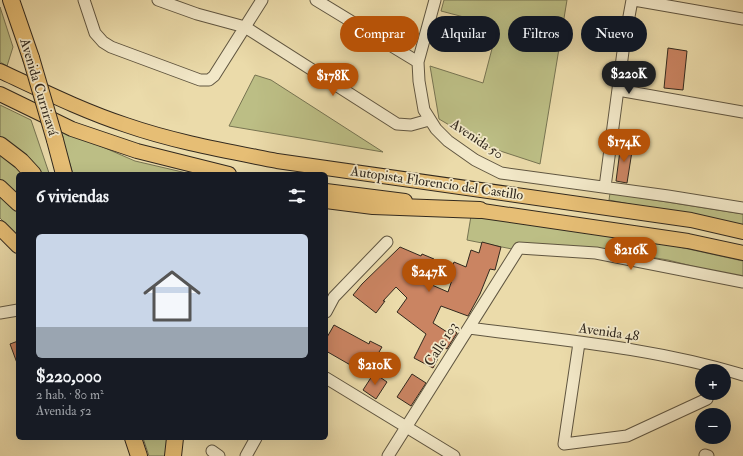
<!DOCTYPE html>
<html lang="es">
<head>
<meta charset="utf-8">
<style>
	body { margin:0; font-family:"IM FELL Double Pica",serif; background:#242831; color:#f1f3f6; height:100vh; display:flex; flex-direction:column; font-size:15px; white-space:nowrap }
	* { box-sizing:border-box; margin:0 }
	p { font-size:13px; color:#9ea1a6 }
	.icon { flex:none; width:22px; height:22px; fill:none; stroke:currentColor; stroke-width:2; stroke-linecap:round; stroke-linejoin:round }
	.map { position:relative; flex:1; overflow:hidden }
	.side { position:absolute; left:16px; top:172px; width:312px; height:268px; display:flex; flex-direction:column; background:#171b24; border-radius:6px; box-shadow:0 4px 16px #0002 }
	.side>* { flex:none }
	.top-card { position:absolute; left:340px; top:16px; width:343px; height:36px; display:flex; gap:8px }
	.fabs { position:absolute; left:695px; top:364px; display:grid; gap:8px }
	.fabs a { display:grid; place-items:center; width:36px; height:36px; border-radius:50%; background:#171b24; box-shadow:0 4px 16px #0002; font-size:20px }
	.price { position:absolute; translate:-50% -34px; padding:0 9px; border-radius:14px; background:#b45309; color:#fff; font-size:13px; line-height:26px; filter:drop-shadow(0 1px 2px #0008) }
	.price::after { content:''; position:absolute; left:50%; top:24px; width:12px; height:9px; margin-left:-6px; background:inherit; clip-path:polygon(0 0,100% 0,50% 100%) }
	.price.active { background:#222; color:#fff }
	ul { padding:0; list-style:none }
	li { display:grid; align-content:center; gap:8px; height:212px; padding:0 20px }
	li+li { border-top:1px solid #363941 }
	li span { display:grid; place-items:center; height:124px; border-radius:6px; color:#555 }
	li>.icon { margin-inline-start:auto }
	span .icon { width:72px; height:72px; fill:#fffc; stroke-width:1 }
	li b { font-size:17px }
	h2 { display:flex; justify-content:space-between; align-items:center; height:48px; padding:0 20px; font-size:17px }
	.tag { padding:0 14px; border-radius:18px; background:#171b24; box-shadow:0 4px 16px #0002; font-size:14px; line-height:36px }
	.tag.active { background:#b45309; color:#fff }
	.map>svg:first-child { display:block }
	.green { fill:#bcbe85; stroke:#777452 }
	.building { fill:#ca8462; stroke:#32291e }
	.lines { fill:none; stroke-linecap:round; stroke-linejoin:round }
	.minor-casing { stroke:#605641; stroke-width:13 }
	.major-casing { stroke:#32291e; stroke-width:16 }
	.highway-casing { stroke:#32291e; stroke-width:18 }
	.minor { stroke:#f2e8c8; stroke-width:11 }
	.major { stroke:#e6be75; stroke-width:14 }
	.highway { stroke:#e6be75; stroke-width:16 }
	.highway-bridge-casing { stroke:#32291e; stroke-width:18; stroke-linecap:butt }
	.highway-bridge { stroke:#e6be75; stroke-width:16 }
	.labels { text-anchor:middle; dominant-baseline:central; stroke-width:3.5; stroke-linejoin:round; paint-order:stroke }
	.street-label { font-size:14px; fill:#32291e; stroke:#f2e8c8 }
</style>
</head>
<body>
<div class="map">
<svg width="743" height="456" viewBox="0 0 743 456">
	<rect width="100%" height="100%" fill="#ebdbaa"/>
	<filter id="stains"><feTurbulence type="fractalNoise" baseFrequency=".005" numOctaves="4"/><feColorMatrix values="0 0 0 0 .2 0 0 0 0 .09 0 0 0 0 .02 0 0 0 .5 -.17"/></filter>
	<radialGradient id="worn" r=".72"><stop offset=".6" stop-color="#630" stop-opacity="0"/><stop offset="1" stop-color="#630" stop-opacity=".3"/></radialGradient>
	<path class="green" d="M444,0H567L540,164L485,146L439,119L430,66L483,83L498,26L441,11Z
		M0,7L13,47L7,66L0,62Z
		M255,75L271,80L383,152L229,126Z
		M0,105L31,120L49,173L40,174L0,141Z
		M59,128L135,161L191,174H73Z
		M0,151L26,174H18V236L0,218Z
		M610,193L743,214V226L609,200Z
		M471,216L661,243L743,261V279L668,260L595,248L512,249L467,240Z
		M143,438H170V456H149Z"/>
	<path class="building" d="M668,48L687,51L683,90L664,88Z
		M621,143L633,145L627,183L616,181Z
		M482,242L501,247L495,270L490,269L480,294L468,316L441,306L433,323L447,332L450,327L457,333L447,349L444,347L433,368L414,358L426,334L397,312L407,298L396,287L383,301H385L376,313L353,295L362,284L400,247L421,256L422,254L434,259L425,282L448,292L453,277L449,276L454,262L466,267L471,250L479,253Z
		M334,325L369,344L370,341L382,347L366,374L326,351V339Z
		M18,341V363H17L10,344Z
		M374,373L387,382L376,399L363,390Z
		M412,374L426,383L411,406L397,397Z"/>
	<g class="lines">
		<g class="minor-casing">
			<path id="minor" d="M84,0L95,33L103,42L111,47L200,80H209L214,76L262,0
				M158,0L197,14L245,27L397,124L411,125L429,120
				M316,0L418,62
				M435,0L418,62L419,81L424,110L436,129L448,141L475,160L501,173L668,196L743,208
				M634,0L743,19
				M618,90L743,112
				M605,187L624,44L632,0
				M326,312L334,297L387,242
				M0,313L18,310
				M469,328C561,340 654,348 743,375
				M579,343L564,444L627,436L707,399
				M326,378L454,456
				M212,451L219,456
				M705,455L708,456
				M246,456L256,438
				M388,456L519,248L596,253L743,282"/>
		</g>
		<g class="major-casing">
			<path id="major" d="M0,71C41,90 83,111 126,125C175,142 227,151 277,161L691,220L743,232
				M0,94L72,129L137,151L229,174
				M0,187L18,204
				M326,191L405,201
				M469,209L688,241L743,253
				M0,228L18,246"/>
		</g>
		<g class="highway-casing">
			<path id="highway" d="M11,0L31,58
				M55,140L64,174
				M0,145L21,161L33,174
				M326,200L373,206L480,210
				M133,438L139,456
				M173,456L175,438"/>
		</g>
		<use href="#minor" class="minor"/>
		<use href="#major" class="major"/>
		<use href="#highway" class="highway"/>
		<g class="highway-bridge-casing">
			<path id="highway-bridge" d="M31,58L55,140"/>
		</g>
		<use href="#highway-bridge" class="highway-bridge"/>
	</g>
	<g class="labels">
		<g class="street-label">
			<text transform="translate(39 87) rotate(73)">Avenida Curriravá</text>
			<text transform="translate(477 139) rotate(34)">Avenida 50</text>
			<text transform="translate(437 183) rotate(8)">Autopista Florencio del Castillo</text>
			<text transform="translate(609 332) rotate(8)">Avenida 48</text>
			<text transform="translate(441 344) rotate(-57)">Calle 103</text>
		</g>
	</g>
	<rect width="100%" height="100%" filter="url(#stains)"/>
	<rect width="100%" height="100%" fill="url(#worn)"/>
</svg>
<div class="fabs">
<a>+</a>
<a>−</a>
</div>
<b class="price active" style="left:629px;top:95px">$220K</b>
<b class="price" style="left:333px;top:97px">$178K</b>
<b class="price" style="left:624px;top:163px">$174K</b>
<b class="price" style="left:631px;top:271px">$216K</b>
<b class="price" style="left:429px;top:293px">$247K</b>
<b class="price" style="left:375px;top:386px">$210K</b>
<div class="top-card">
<a class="tag active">Comprar</a>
<a class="tag">Alquilar</a>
<a class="tag">Filtros</a>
<a class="tag">Nuevo</a>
</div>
<section class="side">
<h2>6 viviendas<svg class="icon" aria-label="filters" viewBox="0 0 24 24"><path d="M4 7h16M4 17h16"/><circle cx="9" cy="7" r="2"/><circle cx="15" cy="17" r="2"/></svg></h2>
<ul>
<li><span style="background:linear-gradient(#c9d6e8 75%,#9aa5b1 0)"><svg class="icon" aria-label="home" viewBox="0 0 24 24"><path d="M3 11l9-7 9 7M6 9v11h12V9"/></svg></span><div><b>$220,000</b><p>2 hab. · 80 m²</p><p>Avenida 52</p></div></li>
</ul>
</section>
</div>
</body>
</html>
